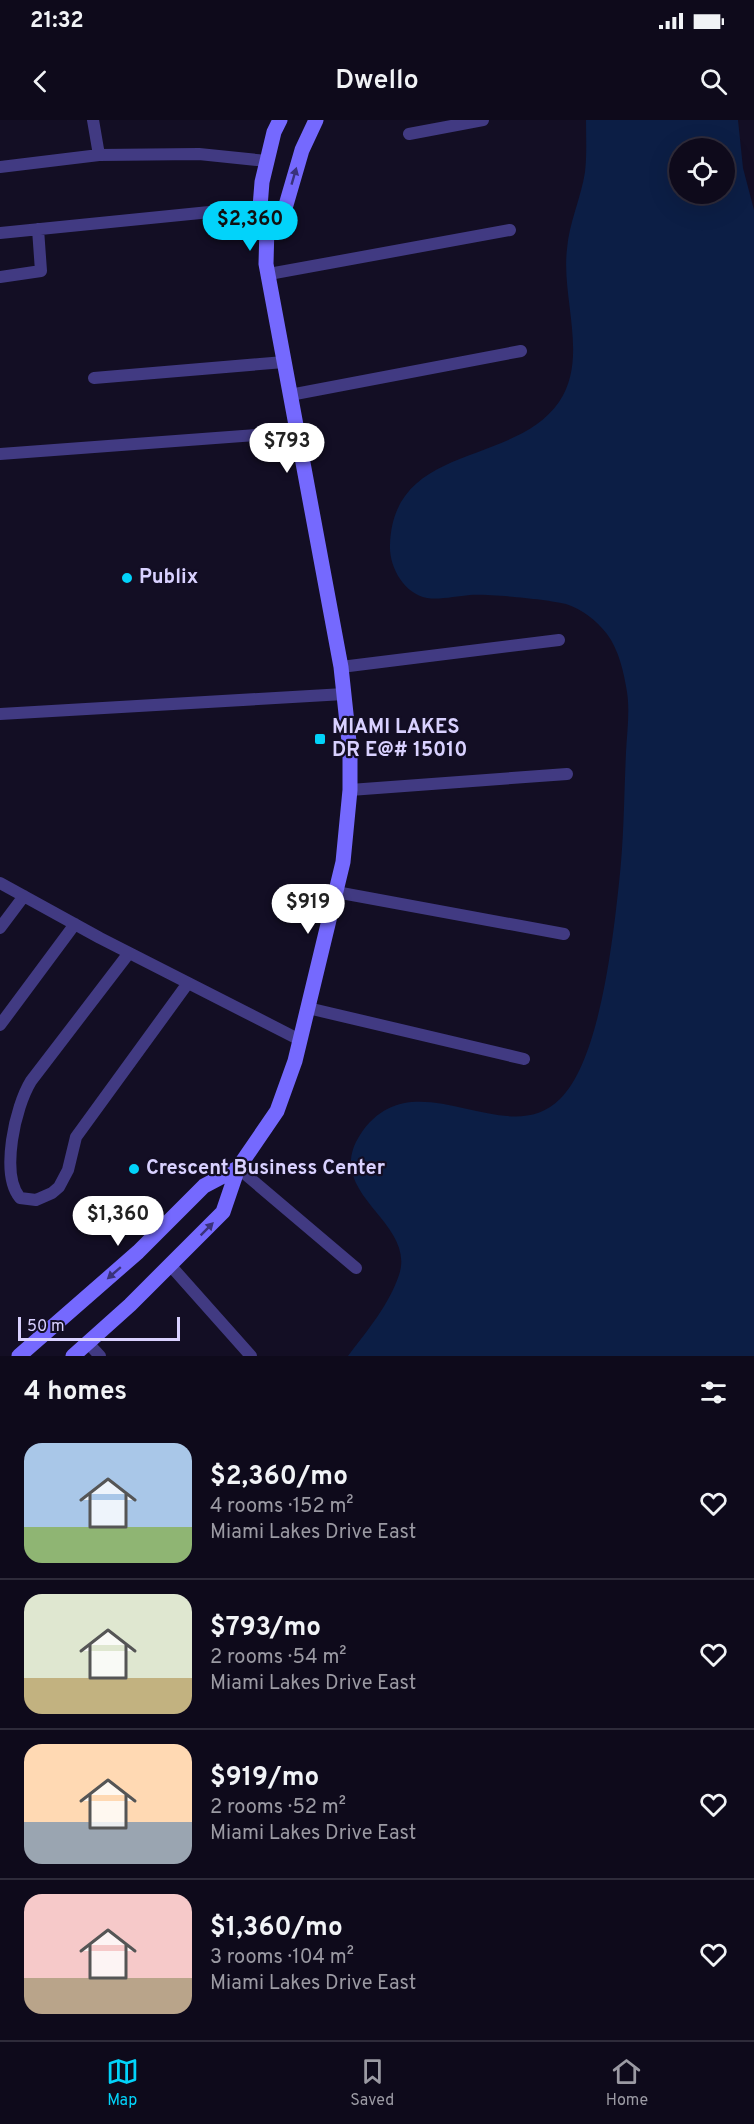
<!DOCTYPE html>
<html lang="en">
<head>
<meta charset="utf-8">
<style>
	body { margin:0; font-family:Overpass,sans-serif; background:#1c1828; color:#f1f3f6; height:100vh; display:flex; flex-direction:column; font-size:22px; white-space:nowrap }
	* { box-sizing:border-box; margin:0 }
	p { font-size:20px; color:#9b9aa3 }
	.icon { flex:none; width:33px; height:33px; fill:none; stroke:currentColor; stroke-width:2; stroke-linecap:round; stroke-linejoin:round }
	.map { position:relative; height:1236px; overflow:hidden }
	.drawer { display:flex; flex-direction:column; background:#0e0a1b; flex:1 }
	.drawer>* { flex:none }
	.tools { position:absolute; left:669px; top:18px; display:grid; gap:12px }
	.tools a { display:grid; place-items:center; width:66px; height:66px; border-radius:50%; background:#0e0a1b; box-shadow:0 6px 24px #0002,0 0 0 2px #2e2b3a; font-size:30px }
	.scale { position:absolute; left:18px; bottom:15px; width:162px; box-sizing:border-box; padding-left:6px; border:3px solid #d9d1ff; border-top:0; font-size:16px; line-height:21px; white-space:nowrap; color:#d9d1ff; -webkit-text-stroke:4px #130e24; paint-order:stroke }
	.price { position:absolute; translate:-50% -51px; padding:0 14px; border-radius:21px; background:#fff; color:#222; font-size:20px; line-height:39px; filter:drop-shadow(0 2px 3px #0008) }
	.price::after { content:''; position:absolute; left:50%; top:36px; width:18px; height:14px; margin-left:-9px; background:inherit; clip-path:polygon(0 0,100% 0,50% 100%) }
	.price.active { background:#02d3fa; color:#111 }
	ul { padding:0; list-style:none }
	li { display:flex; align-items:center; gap:18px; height:150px; padding:0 24px }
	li+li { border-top:2px solid #2e2b3a }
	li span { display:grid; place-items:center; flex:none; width:168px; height:120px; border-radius:18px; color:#555 }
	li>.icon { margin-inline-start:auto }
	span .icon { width:72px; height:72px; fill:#fffc; stroke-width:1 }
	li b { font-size:26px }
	h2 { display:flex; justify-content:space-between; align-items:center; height:72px; padding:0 24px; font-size:26px }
	.status { display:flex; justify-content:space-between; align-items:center; height:42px; padding:0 30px; background:#0e0a1b; direction:ltr }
	.status svg { height:16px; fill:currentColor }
	header { display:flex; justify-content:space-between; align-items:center; height:78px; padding:0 24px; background:#0e0a1b; font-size:27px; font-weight:600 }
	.tab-bar { display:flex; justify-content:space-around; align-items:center; height:84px; border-top:2px solid #2e2b3a; background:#0e0a1b; font-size:16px; color:#9b9aa3 }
	.tab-bar a { display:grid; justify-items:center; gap:3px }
	.tab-bar .active { color:#02d3fa }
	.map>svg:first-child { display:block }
	.water { fill:#0c1e45; fill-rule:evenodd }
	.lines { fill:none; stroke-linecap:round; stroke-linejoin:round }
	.lane { stroke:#413a82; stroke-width:12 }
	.secondary { stroke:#7569fe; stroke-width:15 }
	.oneway { fill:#3a327b }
	.poi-dot { fill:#02d3fa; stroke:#130e24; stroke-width:2 }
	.labels { text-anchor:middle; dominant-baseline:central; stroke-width:4.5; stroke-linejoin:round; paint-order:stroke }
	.poi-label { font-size:20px; font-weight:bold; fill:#d9d1ff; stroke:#130e24; text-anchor:start }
</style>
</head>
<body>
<div class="status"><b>21:32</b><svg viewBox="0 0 49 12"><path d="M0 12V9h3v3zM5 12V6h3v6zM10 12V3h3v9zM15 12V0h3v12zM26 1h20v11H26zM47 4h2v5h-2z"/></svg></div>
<header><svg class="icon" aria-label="back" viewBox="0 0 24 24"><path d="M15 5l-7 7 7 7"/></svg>Dwello<svg class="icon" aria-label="search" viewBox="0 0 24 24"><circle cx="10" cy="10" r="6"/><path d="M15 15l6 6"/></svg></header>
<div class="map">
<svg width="754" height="1236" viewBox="0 0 754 1236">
	<rect width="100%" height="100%" fill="#130e24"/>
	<path class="water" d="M586,0H738L743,48L754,90V1236H348C367,1211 389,1185 399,1155C417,1101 322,1074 360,1015C413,934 505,1034 560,979C600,940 613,818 619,763C624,720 624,676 626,632C627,613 630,591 627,572C624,553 619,530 607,514C597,501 582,489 566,484C547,479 490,474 470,475C457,476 440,480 427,478C404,474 389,447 390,425C393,322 514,347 559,282C589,238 561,179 567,129C569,103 581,78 585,52C587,35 586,17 586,0ZM680,28H724V74H680Z"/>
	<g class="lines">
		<path class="lane" d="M93,0L99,35
			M409,14L483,0
			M0,47L99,35L199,34L267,41
			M0,113L260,87
			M269,154L510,110
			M0,157L41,151L38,109
			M94,258L284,242
			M290,275L521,231
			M0,334L296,312
			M341,547L559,520
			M0,594L344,574
			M350,670L567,654
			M0,763L100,818L300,920
			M336,772L564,814
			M0,808L24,776
			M129,833L31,961C15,987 0,1054 20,1078L36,1080L52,1073L59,1067L68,1050L76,1017L188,863
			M308,888L524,939
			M0,905L75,804
			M238,1048L356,1148
			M170,1145L251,1236
			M88,1223L100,1236"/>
		<path class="secondary" d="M267,106L286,85L302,30L316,0
			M19,1236L138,1132L204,1066L238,1048
			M73,1236L130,1185L223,1092L238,1048L277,991L295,941L343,742L350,670V631L341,547L266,144L267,106L260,87L262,62L274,12L280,0"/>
	</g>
	<defs><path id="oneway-solid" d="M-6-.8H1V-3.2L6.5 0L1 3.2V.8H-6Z" transform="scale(1.5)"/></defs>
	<g class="oneway">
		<use href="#oneway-solid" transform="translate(294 56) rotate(-74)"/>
		<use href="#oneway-solid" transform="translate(207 1109) rotate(-45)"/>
		<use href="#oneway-solid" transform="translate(114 1153) rotate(139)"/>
	</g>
	<g class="poi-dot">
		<circle cx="127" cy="458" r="6"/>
		<rect x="314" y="613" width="12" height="12" rx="3"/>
		<circle cx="134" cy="1049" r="6"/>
	</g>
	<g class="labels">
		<g class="poi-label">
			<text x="139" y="458">Publix</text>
			<text x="332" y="608">MIAMI LAKES<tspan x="332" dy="23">DR E@# 15010</tspan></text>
			<text x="146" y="1049">Crescent Business Center</text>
		</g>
	</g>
</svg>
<div class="tools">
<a><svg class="icon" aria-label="locate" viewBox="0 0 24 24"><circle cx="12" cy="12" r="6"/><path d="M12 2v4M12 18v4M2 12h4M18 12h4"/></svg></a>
</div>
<div class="scale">50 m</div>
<b class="price active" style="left:250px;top:132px">$2,360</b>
<b class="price" style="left:287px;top:354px">$793</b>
<b class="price" style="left:308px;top:815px">$919</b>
<b class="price" style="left:118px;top:1127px">$1,360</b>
</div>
<section class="drawer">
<h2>4 homes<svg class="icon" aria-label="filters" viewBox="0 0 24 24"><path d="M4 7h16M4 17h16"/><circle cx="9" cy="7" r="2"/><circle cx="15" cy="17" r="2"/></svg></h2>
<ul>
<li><span style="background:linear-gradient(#a9c7e8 70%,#8fb573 0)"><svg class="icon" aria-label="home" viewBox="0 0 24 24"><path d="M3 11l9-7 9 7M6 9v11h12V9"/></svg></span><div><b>$2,360/mo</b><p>4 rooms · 152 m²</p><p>Miami Lakes Drive East</p></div><svg class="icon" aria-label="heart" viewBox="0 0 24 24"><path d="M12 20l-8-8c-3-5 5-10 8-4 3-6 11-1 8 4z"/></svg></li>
<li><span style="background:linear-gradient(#dfe7d0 70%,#c2b280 0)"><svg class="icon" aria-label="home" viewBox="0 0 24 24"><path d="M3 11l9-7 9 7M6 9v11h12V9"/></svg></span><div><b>$793/mo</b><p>2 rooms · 54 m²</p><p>Miami Lakes Drive East</p></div><svg class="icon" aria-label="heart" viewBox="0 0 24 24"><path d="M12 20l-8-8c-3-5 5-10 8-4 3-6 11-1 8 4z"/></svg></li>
<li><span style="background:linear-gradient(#ffd9b3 65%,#9aa5b1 0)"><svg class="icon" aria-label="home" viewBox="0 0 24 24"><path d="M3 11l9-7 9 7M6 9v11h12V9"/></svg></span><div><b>$919/mo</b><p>2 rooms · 52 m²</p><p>Miami Lakes Drive East</p></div><svg class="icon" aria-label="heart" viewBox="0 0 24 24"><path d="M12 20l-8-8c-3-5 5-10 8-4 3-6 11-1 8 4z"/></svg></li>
<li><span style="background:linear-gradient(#f6c9c9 70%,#b9a48a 0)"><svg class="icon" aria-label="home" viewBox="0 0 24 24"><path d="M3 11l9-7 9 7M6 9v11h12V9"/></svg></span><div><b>$1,360/mo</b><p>3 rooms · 104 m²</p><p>Miami Lakes Drive East</p></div><svg class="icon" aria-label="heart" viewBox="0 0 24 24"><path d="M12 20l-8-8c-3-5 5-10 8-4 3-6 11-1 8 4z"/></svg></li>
</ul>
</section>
<nav class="tab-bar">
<a class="active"><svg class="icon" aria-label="map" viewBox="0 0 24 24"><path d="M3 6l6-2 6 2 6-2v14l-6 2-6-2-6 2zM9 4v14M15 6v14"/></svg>Map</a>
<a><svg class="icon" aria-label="saved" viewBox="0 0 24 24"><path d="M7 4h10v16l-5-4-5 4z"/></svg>Saved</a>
<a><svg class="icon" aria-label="home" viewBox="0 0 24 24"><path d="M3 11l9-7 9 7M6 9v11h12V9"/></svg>Home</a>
</nav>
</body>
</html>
